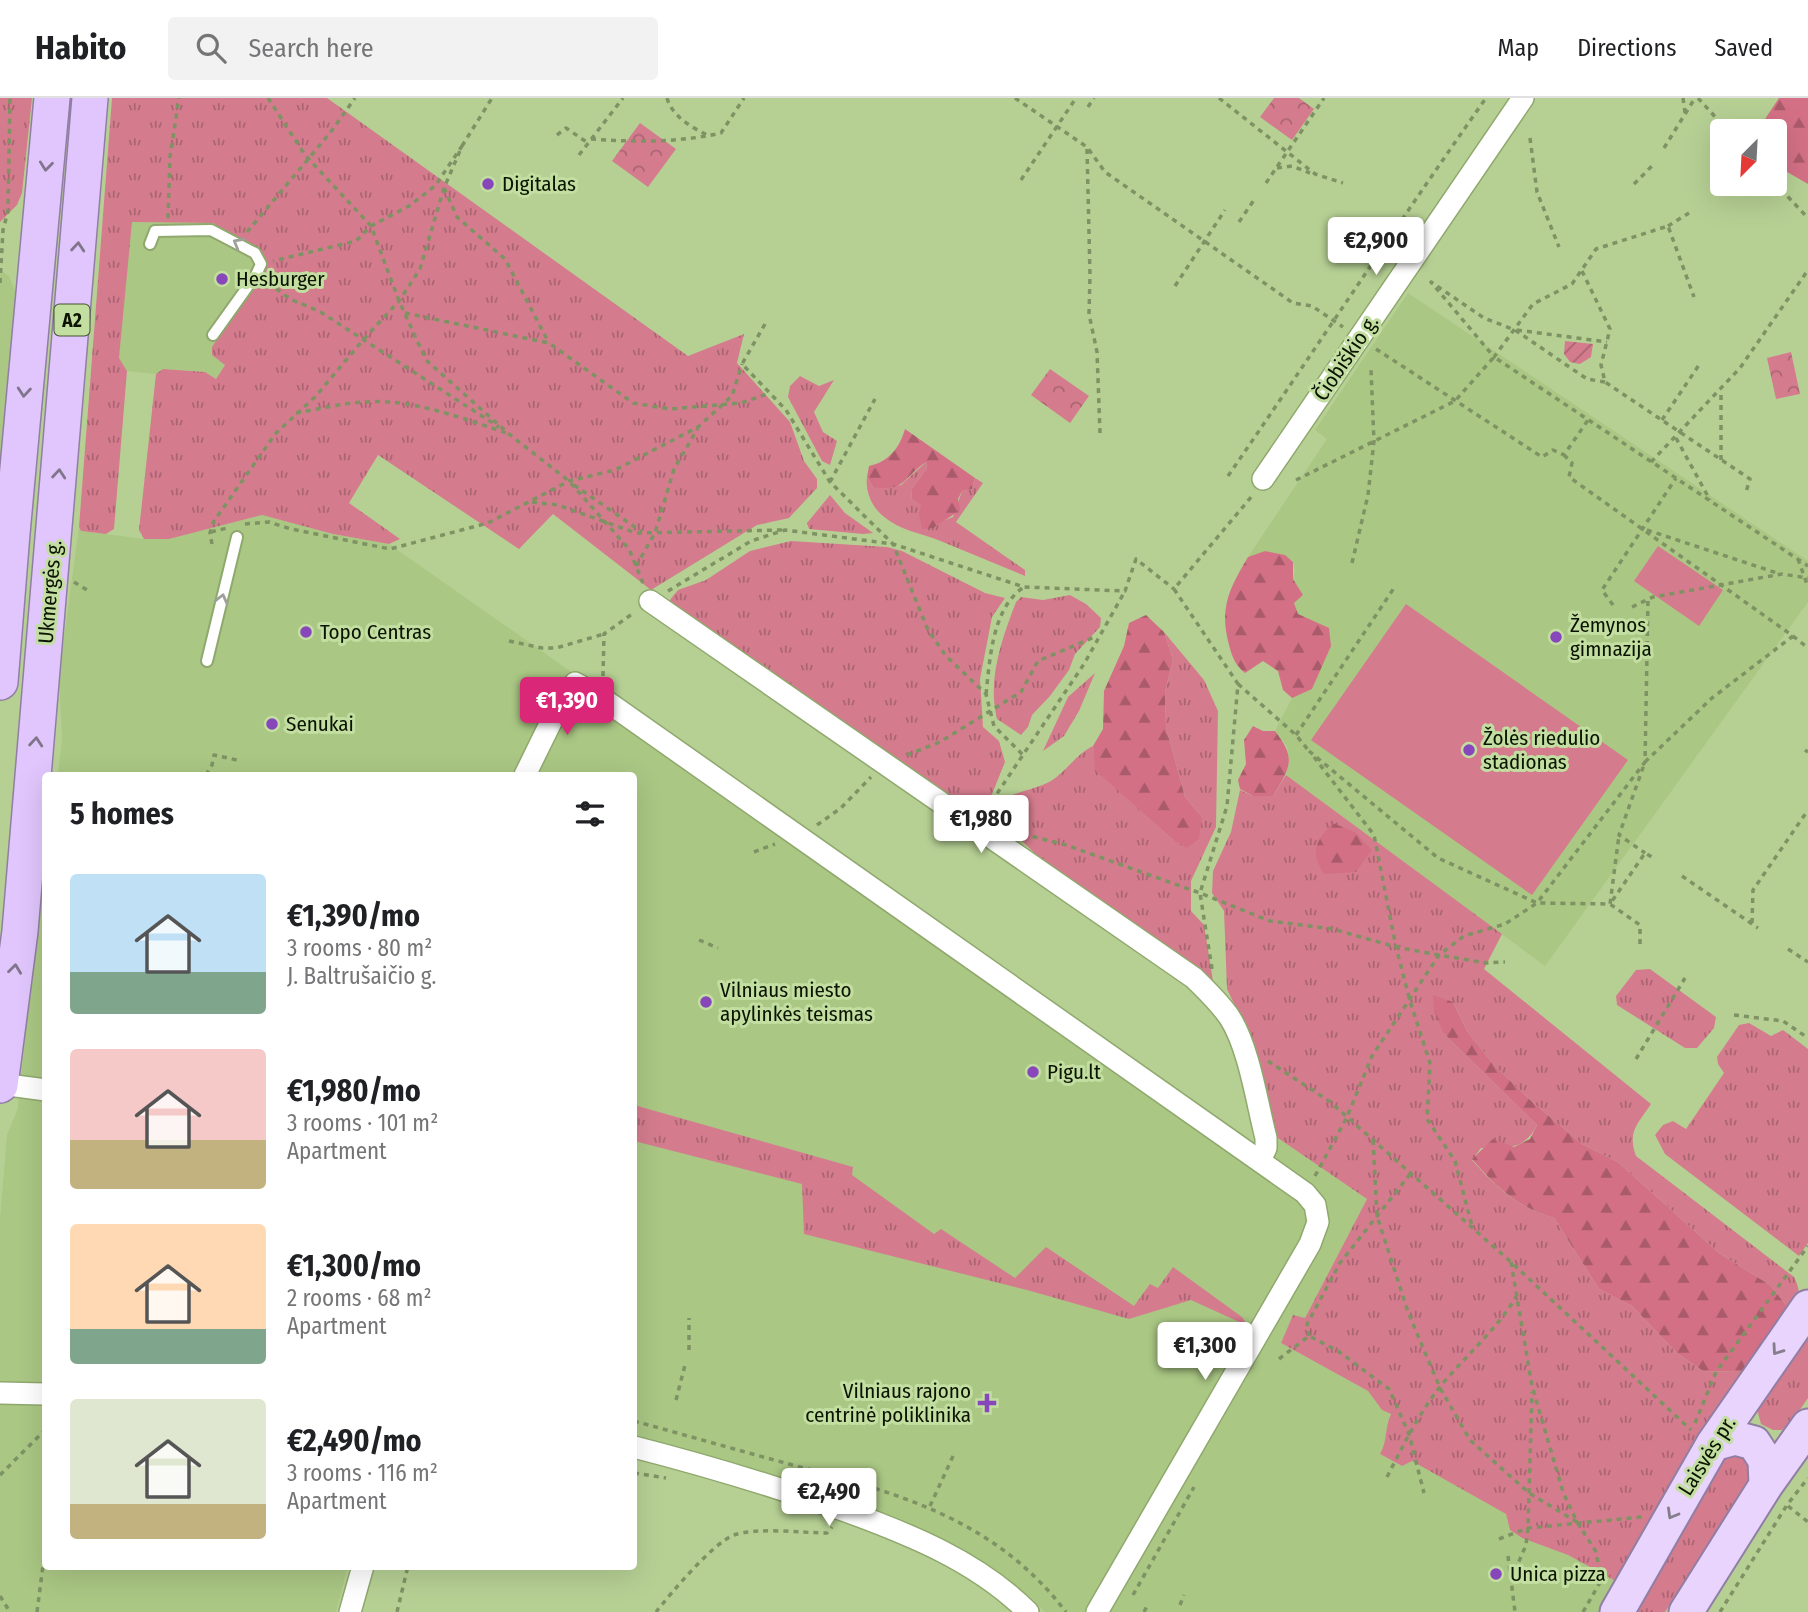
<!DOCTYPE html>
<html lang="en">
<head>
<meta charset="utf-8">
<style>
	body { margin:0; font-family:"Fira Sans Condensed",sans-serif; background:#f2f2f2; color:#202124; height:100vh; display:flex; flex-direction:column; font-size:26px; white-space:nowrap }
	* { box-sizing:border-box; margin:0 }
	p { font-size:23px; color:#757577 }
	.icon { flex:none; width:38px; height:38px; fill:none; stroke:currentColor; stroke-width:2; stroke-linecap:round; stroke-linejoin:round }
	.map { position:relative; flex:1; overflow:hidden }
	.panel { position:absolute; left:42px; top:674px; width:595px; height:798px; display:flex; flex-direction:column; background:#fff; border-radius:7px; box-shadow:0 7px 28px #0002 }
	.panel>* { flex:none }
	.needle { width:46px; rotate:204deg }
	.tools { position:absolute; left:1710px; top:21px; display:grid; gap:14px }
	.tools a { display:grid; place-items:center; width:77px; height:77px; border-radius:7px; background:#fff; box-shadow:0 7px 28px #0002; font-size:35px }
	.price { position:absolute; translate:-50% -60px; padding:0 16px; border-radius:7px; background:#fff; color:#222; font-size:23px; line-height:46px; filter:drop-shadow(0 2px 4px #0008) }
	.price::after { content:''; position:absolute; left:50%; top:42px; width:21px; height:16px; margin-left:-10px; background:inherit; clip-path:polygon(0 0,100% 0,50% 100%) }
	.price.on { background:#db2777; color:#fff }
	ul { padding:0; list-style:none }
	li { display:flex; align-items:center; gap:21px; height:175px; padding:0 28px }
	li span { display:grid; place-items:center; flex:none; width:196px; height:140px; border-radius:7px; color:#555 }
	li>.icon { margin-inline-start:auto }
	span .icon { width:84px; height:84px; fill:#fffc; stroke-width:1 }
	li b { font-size:30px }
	h2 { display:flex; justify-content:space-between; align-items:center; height:84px; padding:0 28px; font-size:30px }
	header { display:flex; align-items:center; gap:42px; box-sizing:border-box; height:98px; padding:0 35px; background:#fff; border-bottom:2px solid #e0e0e0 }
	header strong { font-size:33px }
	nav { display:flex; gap:38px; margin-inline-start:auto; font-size:24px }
	.search { width:490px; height:63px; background:#f2f2f2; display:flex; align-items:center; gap:18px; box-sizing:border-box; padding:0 24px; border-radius:7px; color:#757577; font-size:26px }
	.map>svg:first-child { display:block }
	.built { fill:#aac784 }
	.grass { fill:url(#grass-tufts) }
	.forest { fill:url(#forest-firs) }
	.park { fill:url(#park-crowns) }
	.garden { fill:url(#garden-furrows) }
	.pitch { fill:#d47c8e }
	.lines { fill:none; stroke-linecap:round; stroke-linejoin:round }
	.service-casing { stroke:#8fa86d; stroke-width:14 }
	.minor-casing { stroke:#8fa86d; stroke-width:24 }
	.primary-casing { stroke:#917ea4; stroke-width:37 }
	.trunk-casing { stroke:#917ea4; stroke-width:38 }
	.path { stroke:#7e9264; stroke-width:3.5; stroke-dasharray:5 5; stroke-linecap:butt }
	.service { stroke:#fff; stroke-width:10 }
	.minor { stroke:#fff; stroke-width:21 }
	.primary { stroke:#e8d4fd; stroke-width:33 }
	.trunk { stroke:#e0c6fc; stroke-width:35 }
	.oneway { stroke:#80758b }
	.oneway2 { stroke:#9da199 }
	.oneway3 { stroke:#857d8c }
	.poi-dot { fill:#8746ba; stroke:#c3dea1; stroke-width:2.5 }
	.labels { text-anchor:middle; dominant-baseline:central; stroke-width:6; stroke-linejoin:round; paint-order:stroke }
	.shield { fill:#c3dea1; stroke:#425031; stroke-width:2 }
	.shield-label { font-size:19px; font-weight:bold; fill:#0b1301 }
	.poi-label { font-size:21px; fill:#0b1301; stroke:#c3dea1; text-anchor:start }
	.street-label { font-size:21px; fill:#0b1301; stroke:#c3dea1 }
</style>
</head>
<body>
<header>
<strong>Habito</strong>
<div class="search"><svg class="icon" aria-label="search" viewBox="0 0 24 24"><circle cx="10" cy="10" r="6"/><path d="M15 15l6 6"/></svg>Search here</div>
<nav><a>Map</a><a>Directions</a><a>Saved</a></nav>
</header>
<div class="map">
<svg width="1808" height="1514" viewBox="0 0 1808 1514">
	<defs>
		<pattern id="grass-tufts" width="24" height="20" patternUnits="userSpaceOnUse" patternTransform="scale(1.75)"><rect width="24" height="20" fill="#d47c8e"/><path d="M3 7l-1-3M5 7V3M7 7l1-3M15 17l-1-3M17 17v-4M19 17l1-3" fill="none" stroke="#aa6472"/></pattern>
		<pattern id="forest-firs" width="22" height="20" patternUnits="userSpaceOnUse" patternTransform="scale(1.75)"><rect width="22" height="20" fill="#d47086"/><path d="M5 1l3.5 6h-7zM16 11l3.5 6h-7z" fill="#aa5b6b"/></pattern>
		<pattern id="park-crowns" width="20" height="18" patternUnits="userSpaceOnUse" patternTransform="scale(1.75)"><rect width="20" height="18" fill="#d47c8e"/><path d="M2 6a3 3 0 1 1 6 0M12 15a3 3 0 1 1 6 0" fill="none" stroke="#aa6472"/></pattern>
		<pattern id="garden-furrows" width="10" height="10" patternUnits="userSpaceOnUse" patternTransform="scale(1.75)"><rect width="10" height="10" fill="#d47c8e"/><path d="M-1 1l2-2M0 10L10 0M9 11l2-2" fill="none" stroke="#aa6472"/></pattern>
	</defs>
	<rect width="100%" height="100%" fill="#b6d094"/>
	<path class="built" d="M131,124L213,125L263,159L225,267L216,281L205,274L163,271L156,276L127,273L119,260Z
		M0,172L9,178L16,195L0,384Z
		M1408,195L1808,463V504L1545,868L1286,677L1289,665L1287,648L1275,633L1292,600L1312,591L1319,573L1294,505L1303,497L1293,481L1295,473L1293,464L1285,457L1265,453L1248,459L1327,341L1315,332Z
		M262,417L333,436L389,446L570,573L516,668L513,677H58L62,641L59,577L79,429L81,433L106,436L144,441H169Z
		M587,585L823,746L1252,1045L1275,1038L1367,1101L1305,1220L1281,1245L1368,1293L1382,1312L1391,1316L1387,1325L1385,1348L1380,1356L1401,1368L1412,1362L1506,1416L1510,1432L1522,1440L1568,1457L1621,1486L1605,1514H1045L1030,1499L1002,1479L634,1343V677H538L556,637Z
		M45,769L46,1468H348L336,1514H0V1120L7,1037L18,1010L39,802Z"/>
	<path class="grass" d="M0,0H32L22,95L17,107L0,124Z
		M112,0H327L688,258L744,236L737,265L790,324L804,363L817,381V390L789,420L757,427L651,492L553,416L519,451L378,357L349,405L400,441L389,446L333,436L262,417L169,441H144L139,432L156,276L163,271L205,274L216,281L225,267L212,257V249L261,174L263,160L213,125L132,124L119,260L127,273L114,431L106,436L81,433L79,429Z
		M800,278L819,288L834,282L814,314L823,334L837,343L830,367L822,363L788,299L790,288Z
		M926,364L927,370L911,392L912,401L922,407V430H934L942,423L953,419L962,393L972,391L975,380L983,385L956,424L1025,472V478C996,466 967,454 938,442C920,435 899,432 883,418C872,409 865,393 867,379L873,389L901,387Z
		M830,397L845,415L873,435L863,436L809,431L807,425Z
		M791,443L887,449L902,453L985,495L1005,500L992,519L980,581L983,629L999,643L1005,664L990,701L978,708L963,707L668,510L669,503L678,492L706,482L750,453Z
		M1070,497L1086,506L1101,520L1100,529L1075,556L1069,572L1050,598L1032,617L1028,629L1021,637L997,621C987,581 1002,541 1016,504L1021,499L1043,502Z
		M1164,534L1204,582L1218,613L1216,729L1191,783V813L1204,827L1213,883L1053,773L996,718V708C1010,693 1033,693 1051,683C1067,673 1076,656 1093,648L1096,672L1173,742L1202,719L1185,699L1166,629L1165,594L1173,562Z
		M1095,575L1079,613L1064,638L1043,653L1068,599Z
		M1286,677L1502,836L1484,871L1651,1006C1638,1026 1627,1033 1636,1058L1794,1179C1801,1194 1801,1199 1791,1213L1770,1187L1719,1155L1618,1064L1582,1046L1529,1001L1495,968L1467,933L1453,904L1444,936L1537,1027C1524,1053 1508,1049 1481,1050L1472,1062C1497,1090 1517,1109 1554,1120L1599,1191L1632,1208L1677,1255L1703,1273L1747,1274L1621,1486L1568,1457L1522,1440L1510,1432L1506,1416L1412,1363L1402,1368L1380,1356C1388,1343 1384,1330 1391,1316L1382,1312L1368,1293L1281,1245L1293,1217L1305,1220L1367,1101L1275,1038L1245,929L1227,891L1224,813L1212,795L1213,773L1231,734L1240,692L1253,698H1273Z
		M1650,871L1716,919L1714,930L1697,950H1685L1617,907L1616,898L1636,872Z
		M1749,925L1771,938L1783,932L1808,951V1145L1799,1158L1665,1056L1655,1037L1663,1027L1673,1023L1686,1031L1724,975L1718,966L1717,959L1739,927Z
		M634,1007L853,1069L852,1077L934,1136L941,1131L1015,1180L1046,1149L1134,1208L1150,1186L1158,1190L1173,1169L1242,1219L1248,1228L1191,1202L1129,1221L1027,1192L804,1136L802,1086L634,1043Z
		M1808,1228V1300L1794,1320L1782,1332H1773L1761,1326L1758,1315L1760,1296Z
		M1727,1350L1755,1356L1750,1384L1665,1514H1630Z"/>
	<path class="forest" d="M1779,0H1808V86L1775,67L1774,33H1757Z
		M905,331L975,380L972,391L962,393L958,401L960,411C952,419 943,422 934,430L922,431L919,417L921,407L912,401L911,392L927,370L926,364C903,380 905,394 873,389L867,379L869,368C889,364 900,349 905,331Z
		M1265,453L1285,457L1293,464V481L1303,497L1294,505L1298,516L1329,530L1331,548L1312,591L1292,600L1283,592L1278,573L1263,563L1245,575C1236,568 1232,559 1229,547C1219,510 1229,491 1248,459Z
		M1146,517L1164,534L1173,562L1165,594L1166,629L1185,699L1202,719L1199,741L1187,750L1173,742L1095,672L1093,648L1103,631L1104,593L1124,548L1129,525Z
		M1253,628L1263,633H1275C1297,661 1290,670 1273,698H1253L1240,691L1238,682L1246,666L1244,642Z
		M1333,725L1355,734L1372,752L1356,774L1324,776C1309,753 1316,743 1333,725Z
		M1433,897L1453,904L1467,933L1495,968L1529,1001L1582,1046L1618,1064L1719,1155L1770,1187L1791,1213L1747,1274L1703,1273L1677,1255L1632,1208L1599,1191L1554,1120C1517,1109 1497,1090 1472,1061L1493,1041L1514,1049L1530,1041L1537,1027L1444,936L1434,913Z"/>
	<path class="park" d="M1274,0H1299L1314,11L1292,42L1260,19Z
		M640,25L676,51L648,89L612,63Z
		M1791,254L1800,296L1776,301L1767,260Z
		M1050,271L1089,298L1070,325L1031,297Z"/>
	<path class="garden" d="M1565,243L1593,246L1591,259L1580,266L1570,264L1564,256Z"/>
	<path class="pitch" d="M1658,448L1723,492L1699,528L1634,483Z
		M1406,506L1628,662L1532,797L1311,642Z"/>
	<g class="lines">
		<g class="service-casing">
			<path id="service" d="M150,146L155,133L211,132L255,155L261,166L256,177L213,237
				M207,563L237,439"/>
		</g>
		<g class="minor-casing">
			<path id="minor" d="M1263,381L1523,0
				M650,503L1194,880C1207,893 1220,905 1230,920C1249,950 1257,1005 1266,1040V1050L1260,1062
				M525,677L553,620L575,585L599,598L1305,1095L1315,1107L1318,1124L1310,1146L1097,1514
				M0,986L46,992
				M0,1295L46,1296
				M634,1349C704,1367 774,1388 843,1412C909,1436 977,1463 1028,1514
				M350,1514L363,1468"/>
		</g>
		<g class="primary-casing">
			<path id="primary" d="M1713,1346L1735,1340L1754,1345L1765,1362L1766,1387
				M1617,1514L1713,1346L1808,1209
				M1686,1514L1766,1387L1808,1328"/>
		</g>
		<g class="trunk-casing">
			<path id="trunk" d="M0,584L12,435L52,0
				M0,987L20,833L90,0"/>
		</g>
		<path class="path" d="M268,0L305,57L371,128L399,203L426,262L509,336L569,383L629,451L643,485
			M667,0C672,18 691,29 707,37
			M1015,0L1087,49L1105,74L1293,205L1312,208L1343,229
			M1219,0L1315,76L1343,85
			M1683,0L1685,15
			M1698,0L1728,33
			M1088,9L1094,0
			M557,37L566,30L588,45
			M1530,40L1537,94L1559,149
			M591,41C635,44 677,45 721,35L744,0
			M462,48L492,0
			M1664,50L1695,0
			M1087,51L1090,177L1089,216L1097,254L1100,335
			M579,57L623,0
			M1277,70L1292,68L1310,75
			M1021,82L1076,0
			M1774,84L1808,120
			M1266,85L1324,0
			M1634,86L1653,67
			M444,90L457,119L505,161L549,245
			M168,120L170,59L179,0
			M1239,124L1254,102
			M1668,128L1689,115
			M247,134L330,35L355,0
			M1582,173L1610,231L1601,267L1605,284L1750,381L1746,394
			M0,185L3,132L8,113L10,0
			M268,185L292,202L319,213L499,329
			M1175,188L1225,112
			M405,215L549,245L633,305L670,311L741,305L770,295
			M765,226L742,266L786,312L830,384L893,446L928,532L946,558L986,596L994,628L1023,657
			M1517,232L1607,244
			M1376,251L1542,359L1553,352L1564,357L1588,322
			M1605,284L1587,281L1515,232L1484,220L1431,184L1494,259L1533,206L1572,186L1596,151L1668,128L1694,199
			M296,315C319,311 342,305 366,304C411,300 464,321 507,335
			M1662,322L1701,264
			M1676,340L1710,402
			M1564,357L1572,365L1569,379L1793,538L1712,600L1645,664L1619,737L1645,755
			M1721,362V293
			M1651,364L1740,270L1808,172
			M1228,378C1315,252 1398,125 1486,0
			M1296,382L1455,303L1494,259L1808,468
			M830,384L875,301
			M574,387L642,434
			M532,404L558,407L636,435L782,432
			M245,426L269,424L291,431L390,451L488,425L569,383L615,372L698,329L732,298L742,266
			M1647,432L1780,476
			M211,434L227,430
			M212,446L210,435L214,423L276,335L315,299L363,242L399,203L420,171L444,90L462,48L435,88L409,108L371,128L356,143L273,163
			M1798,461L1808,489
			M1352,465L1368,397L1374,343L1371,272
			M636,468L655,435L674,371L698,330
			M74,484L87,492
			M668,493L751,443L785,432L893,446L1024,489L1125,493L1136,461L1174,491
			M1613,507L1602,492L1676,380
			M1632,509L1653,499L1782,476L1808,480
			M1793,538L1808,550
			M509,543L542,550H556L604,536
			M603,578L604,536L635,514
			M1238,586L1296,637L1309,653
			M986,596C990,561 992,510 1024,489
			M1296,637L1394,490
			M1805,652L1808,654
			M1309,653L1438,760L1537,805L1645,664L1648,501
			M907,657L940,644L1021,594L1038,563L1097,538
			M1314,659L1374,737L1396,849L1410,903L1430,965L1427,1021L1455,1063L1472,1128
			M206,677L212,667L214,657L237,662
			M986,712L1084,566L1125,493
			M817,727L841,710L871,679
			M1023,736L1066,747L1200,795L1270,823L1333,831L1396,849L1439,857L1486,865L1505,864
			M754,754L775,746
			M1682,778L1758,830
			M1752,825L1753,792L1808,712
			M699,842L718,850
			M1640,846V827L1610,806L1645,755L1655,761
			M1788,851L1808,864
			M1212,871L1200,795L1227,708L1238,586L1174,491L1252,398
			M1734,917L1783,923L1808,940
			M1636,961L1685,880
			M1268,963L1329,1003L1511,1164L1691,1332
			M1373,1042L1377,1118L1408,1214L1440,1290L1470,1342L1529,1395L1577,1424
			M1315,1078L1347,1019L1372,958L1439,857L1464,838L1505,826L1537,805L1610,806L1619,737
			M1511,1164L1532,1288L1563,1394L1577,1424L1595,1452L1604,1487
			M1309,1238L1307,1226L1340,1165L1411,1075
			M689,1252V1220
			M1279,1261L1309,1238L1338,1253L1389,1291L1409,1336L1424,1395
			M676,1302L685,1267
			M634,1323C685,1337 737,1352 789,1366C897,1395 994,1420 1066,1514
			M1695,1325L1716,1274L1808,1148
			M634,1375L666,1380
			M0,1377L46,1331
			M1387,1379C1403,1348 1418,1317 1439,1290C1464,1259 1495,1234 1516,1199
			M930,1408L954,1356
			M1788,1408L1808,1424
			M1499,1441L1528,1430L1642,1419
			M1508,1458L1515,1514
			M1511,1482L1526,1447L1528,1430L1532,1294
			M1133,1497L1194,1389
			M0,1498L10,1514
			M1180,1507L1184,1497
			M37,1514L46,1444
			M397,1514L408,1468
			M656,1514C671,1495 713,1445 734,1437C758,1429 801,1435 827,1435L832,1429
			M1144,1514L1148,1506
			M1583,1514L1602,1481
			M1720,1514L1787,1407L1808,1380"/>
		<use href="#service" class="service"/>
		<use href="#minor" class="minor"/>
		<use href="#primary" class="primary"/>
		<use href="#trunk" class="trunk"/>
	</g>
	<defs><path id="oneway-chevron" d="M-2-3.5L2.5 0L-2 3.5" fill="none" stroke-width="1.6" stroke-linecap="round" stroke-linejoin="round" transform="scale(1.75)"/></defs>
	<g class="oneway">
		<use href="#oneway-chevron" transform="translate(46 68) rotate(96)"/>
		<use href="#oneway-chevron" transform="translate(78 149) rotate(-85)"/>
		<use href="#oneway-chevron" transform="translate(24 294) rotate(95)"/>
		<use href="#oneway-chevron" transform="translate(59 376) rotate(-85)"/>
		<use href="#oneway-chevron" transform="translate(36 644) rotate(-85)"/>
		<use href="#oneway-chevron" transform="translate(15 871) rotate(-83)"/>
	</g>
	<g class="oneway2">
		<use href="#oneway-chevron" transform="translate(238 145) rotate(-150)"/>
		<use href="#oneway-chevron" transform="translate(222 501) rotate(-76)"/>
	</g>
	<g class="oneway3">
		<use href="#oneway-chevron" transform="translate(1777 1252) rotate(125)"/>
		<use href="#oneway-chevron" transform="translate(1672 1416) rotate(120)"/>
	</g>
	<g class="poi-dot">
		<circle cx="488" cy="86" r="7"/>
		<circle cx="222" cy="181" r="7"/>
		<circle cx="306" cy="534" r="7"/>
		<circle cx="1556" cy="539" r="7"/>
		<circle cx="272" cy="626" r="7"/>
		<circle cx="1469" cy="652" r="7"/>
		<circle cx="706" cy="904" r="7"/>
		<circle cx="1033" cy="974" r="7"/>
		<path d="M983.5 1294.5h7v7h7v7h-7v7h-7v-7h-7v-7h7z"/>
		<circle cx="1496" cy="1476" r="7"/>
	</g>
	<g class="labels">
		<rect class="shield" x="54.5" y="206.5" width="35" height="31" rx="5"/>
		<g class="shield-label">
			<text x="72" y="222">A2</text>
		</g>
		<g class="poi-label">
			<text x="502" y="86">Digitalas</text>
			<text x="236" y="181">Hesburger</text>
			<text x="1570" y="527">Žemynos<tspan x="1570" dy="24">gimnazija</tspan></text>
			<text x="320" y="534">Topo Centras</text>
			<text x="286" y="626">Senukai</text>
			<text x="1483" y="640">Žolės riedulio<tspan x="1483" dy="24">stadionas</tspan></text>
			<text x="720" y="892">Vilniaus miesto<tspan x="720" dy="24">apylinkės teismas</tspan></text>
			<text x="1047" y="974">Pigu.lt</text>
			<text x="971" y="1293" text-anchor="end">Vilniaus rajono<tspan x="971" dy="24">centrinė poliklinika</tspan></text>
			<text x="1510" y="1476">Unica pizza</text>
		</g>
		<g class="street-label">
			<text transform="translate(1346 260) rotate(-56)">Čiobiškio g.</text>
			<text transform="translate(50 494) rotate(-85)">Ukmergės g.</text>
			<text transform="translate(1707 1358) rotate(-58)">Laisvės pr.</text>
		</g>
	</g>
</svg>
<div class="tools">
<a><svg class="needle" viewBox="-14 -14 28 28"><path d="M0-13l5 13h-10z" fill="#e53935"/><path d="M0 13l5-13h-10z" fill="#757577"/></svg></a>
</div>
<b class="price" style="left:1376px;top:179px">€2,900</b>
<b class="price on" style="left:567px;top:639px">€1,390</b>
<b class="price" style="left:981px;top:757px">€1,980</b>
<b class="price" style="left:1205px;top:1284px">€1,300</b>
<b class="price" style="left:829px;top:1430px">€2,490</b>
<section class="panel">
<h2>5 homes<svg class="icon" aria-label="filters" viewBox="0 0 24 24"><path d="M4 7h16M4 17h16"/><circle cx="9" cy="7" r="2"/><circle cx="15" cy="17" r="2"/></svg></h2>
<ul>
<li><span style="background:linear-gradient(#bfe0f5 70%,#7fa58c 0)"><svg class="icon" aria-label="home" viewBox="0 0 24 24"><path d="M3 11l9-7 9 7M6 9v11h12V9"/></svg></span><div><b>€1,390/mo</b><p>3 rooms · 80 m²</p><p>J. Baltrušaičio g.</p></div></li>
<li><span style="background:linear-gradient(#f6c9c9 65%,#c2b280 0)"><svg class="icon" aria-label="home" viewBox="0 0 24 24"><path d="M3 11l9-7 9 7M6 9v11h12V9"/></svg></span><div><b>€1,980/mo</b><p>3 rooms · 101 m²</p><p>Apartment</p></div></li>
<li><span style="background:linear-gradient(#ffd9b3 75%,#7fa58c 0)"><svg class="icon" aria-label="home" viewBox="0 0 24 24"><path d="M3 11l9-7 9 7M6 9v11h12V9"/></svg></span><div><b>€1,300/mo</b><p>2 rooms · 68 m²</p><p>Apartment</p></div></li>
<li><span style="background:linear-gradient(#dfe7d0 75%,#c2b280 0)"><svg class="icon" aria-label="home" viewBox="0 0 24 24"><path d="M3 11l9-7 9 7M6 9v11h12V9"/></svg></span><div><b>€2,490/mo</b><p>3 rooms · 116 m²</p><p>Apartment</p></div></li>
</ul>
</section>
</div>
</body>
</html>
